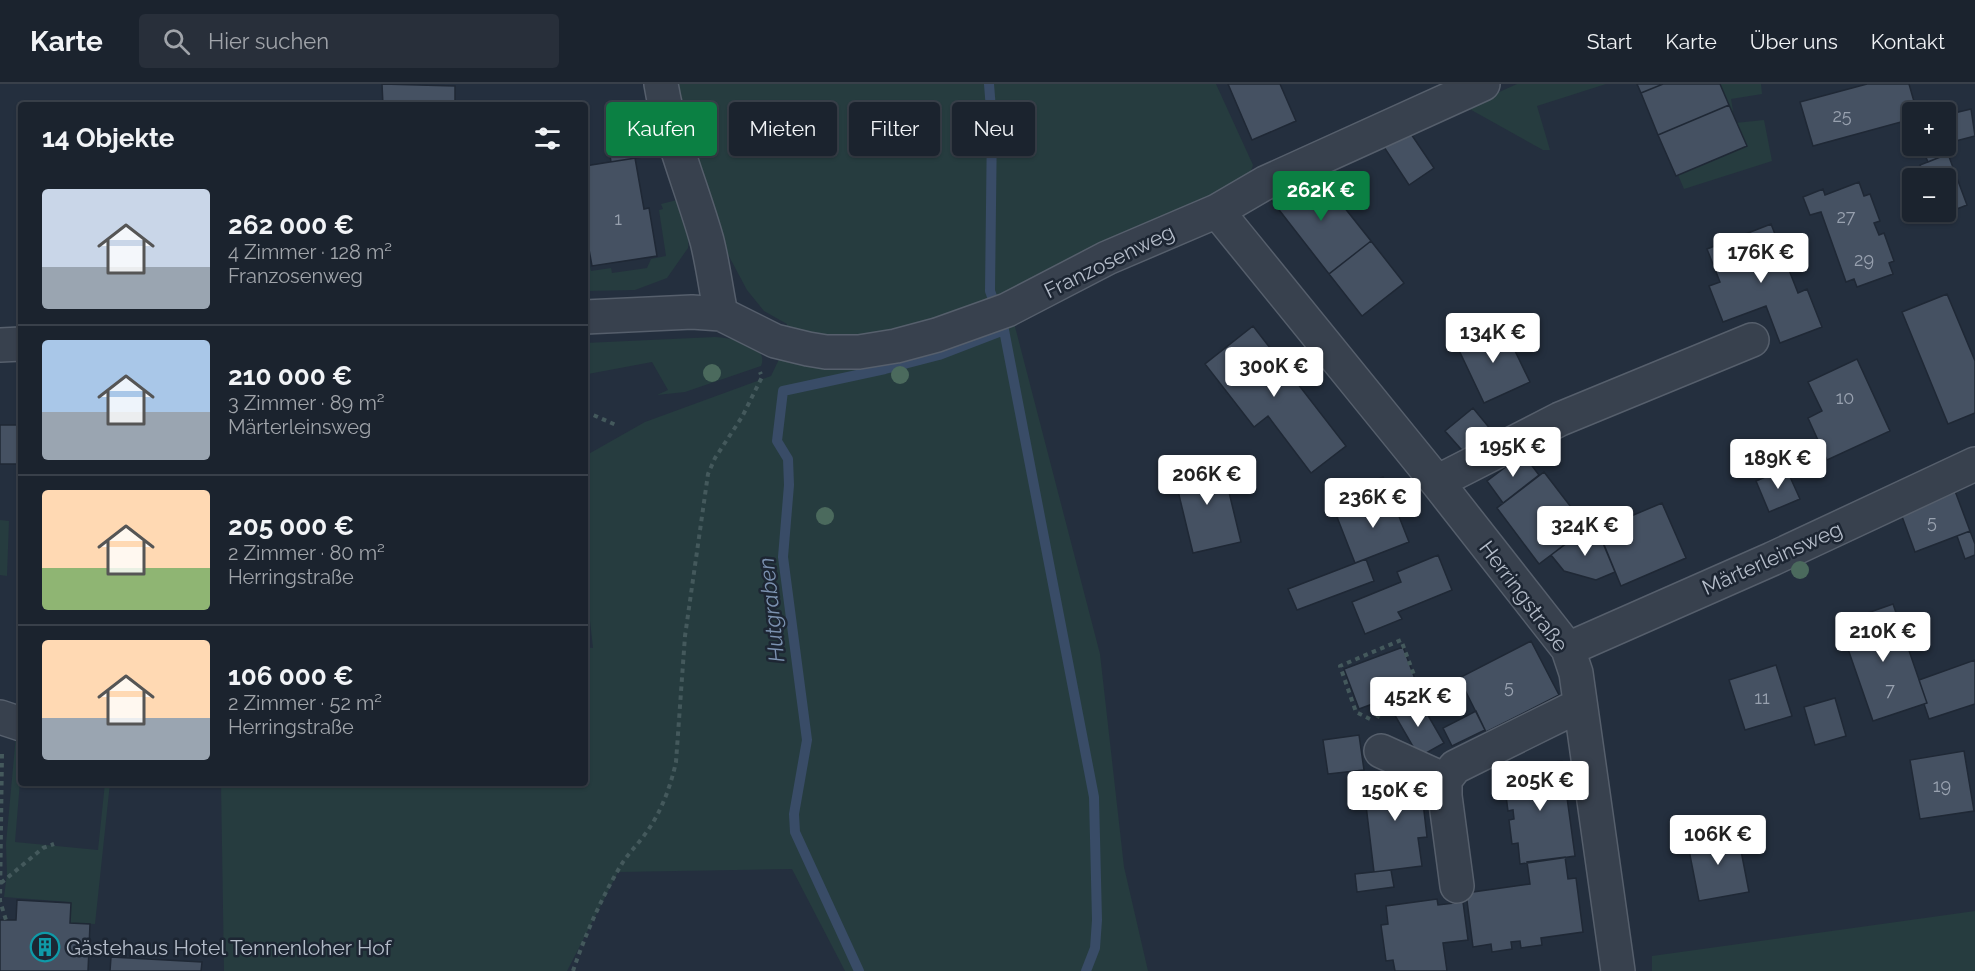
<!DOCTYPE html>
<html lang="de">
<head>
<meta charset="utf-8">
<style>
	body { margin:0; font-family:Raleway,sans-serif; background:#282f3a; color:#f1f3f6; height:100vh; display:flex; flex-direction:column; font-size:22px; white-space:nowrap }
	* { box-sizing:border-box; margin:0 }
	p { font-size:20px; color:#a0a4aa }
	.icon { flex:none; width:33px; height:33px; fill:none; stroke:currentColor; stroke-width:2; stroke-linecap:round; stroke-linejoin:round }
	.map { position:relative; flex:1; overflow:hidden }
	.sheet { position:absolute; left:18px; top:18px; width:570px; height:684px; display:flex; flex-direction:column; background:#1b232e; border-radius:6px; box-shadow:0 2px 4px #0004,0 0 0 2px #39404a }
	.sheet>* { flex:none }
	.banner { position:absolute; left:606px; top:18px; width:570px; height:54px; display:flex; gap:12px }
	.buttons { position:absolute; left:1902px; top:18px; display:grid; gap:12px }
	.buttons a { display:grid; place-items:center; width:54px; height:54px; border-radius:6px; background:#1b232e; box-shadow:0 2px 4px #0004,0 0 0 2px #39404a; font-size:30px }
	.price { position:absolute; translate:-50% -51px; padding:0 14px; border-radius:6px; background:#fff; color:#222; font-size:20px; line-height:39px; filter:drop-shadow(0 2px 3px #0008) }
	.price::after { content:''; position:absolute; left:50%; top:36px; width:18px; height:14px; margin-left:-9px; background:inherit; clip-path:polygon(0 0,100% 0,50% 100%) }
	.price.active { background:#0b8043; color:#fff }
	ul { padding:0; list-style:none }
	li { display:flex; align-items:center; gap:18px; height:150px; padding:0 24px }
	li+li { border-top:2px solid #39404a }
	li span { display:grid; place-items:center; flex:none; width:168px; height:120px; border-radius:6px; color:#555 }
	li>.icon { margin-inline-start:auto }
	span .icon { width:72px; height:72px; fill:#fffc; stroke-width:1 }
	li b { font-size:26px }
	h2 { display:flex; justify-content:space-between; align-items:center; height:72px; padding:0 24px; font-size:26px }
	.tag { padding:0 21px; border-radius:6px; background:#1b232e; box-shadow:0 2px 4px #0004,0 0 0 2px #39404a; font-size:21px; line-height:54px }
	.tag.active { background:#0b8043; color:#fff }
	header { display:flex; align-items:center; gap:36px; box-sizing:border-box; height:84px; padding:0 30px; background:#1b232e; border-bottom:2px solid #39404a }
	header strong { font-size:28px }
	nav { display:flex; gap:33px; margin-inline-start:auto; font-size:21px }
	.search { width:420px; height:54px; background:#282f3a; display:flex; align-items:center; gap:15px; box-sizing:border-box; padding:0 21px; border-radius:6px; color:#a0a4aa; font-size:22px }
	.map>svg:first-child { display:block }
	.green { fill:#263c3f }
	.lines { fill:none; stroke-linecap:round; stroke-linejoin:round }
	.stream { stroke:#394c67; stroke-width:10 }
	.building { fill:#455162; stroke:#1f2835; stroke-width:1.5 }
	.minor-casing { stroke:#565f6c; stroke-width:36 }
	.path { stroke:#44595c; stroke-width:4; stroke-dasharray:4.5 4.5; stroke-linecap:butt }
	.minor { stroke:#38414e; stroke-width:33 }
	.tree { fill:#4b6a5d }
	.labels { text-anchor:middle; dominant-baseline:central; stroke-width:5; stroke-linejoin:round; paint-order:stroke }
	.number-label { font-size:18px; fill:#98a1af }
	.street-label { font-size:21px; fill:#b4bcc9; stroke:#1d2633 }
	.poi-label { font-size:21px; fill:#b4bcc9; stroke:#1d2633; text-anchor:start }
	.water-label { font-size:22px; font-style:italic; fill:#7c92b1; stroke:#1d2633 }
</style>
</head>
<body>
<header>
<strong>Karte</strong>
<div class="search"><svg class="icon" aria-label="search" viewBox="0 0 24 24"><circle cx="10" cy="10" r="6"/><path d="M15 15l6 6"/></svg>Hier suchen</div>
<nav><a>Start</a><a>Karte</a><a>Über uns</a><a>Kontakt</a></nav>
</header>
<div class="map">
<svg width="1975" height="887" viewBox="0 0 1975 887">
	<rect width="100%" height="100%" fill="#242f3e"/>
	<path class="green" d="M677,0H1216L1253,81L1250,90L1193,122L1006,208L1100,570L1124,783L1148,887H845L792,785L618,788L567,887H224L221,699H585V563L593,564L585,492V372L645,338L771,292L782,269L787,240L764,227L747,206L715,146L698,96Z
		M1517,0H1606L1537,22L1550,66H1543L1466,23Z
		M1681,0H1761L1762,10L1731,15L1735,39L1764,36L1772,77L1684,105L1668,67Z
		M677,116L689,151L688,164L667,194L635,206L585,207V156L591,187L611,184L612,189L647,184L651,175L666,172L659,126L663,125L661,120Z
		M715,253C730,254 770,259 761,282L685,308L657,311L668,306L652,278L588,290V323H585V259Z
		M0,436L9,437L7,492L0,491Z
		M16,651L21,653V686L15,758L98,766L105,699H110L95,840L70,839V818L4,813L7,790L6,760Z
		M1975,827V887H1652V872Z"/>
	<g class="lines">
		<path class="stream" d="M1004,246L1094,713L1097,836L1095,864L1086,887
			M859,887L795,748L794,730L807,656L783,473L789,401L788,375L777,357L783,307L885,285L939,271L1004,246L990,207L992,38L989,0"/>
	</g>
	<path class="building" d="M382,0L455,2V21H383Z
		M1228,0H1280L1296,37L1252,56Z
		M1637,0H1663L1641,9Z
		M1663,0H1720L1729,21L1658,51L1641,9Z
		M1867,0H1909L1917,28H1912V35L1813,62L1800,18Z
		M1729,21L1747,62L1676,92L1658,51Z
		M1971,25L1975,52L1948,59L1946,31Z
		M638,44L643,73L611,78L607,50Z
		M1409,47L1434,84L1409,101L1384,63Z
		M1946,58L1950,69L1928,78L1921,62H1946Z
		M1948,70L1967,121L1939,132L1938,128H1946V94H1925L1920,81Z
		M635,74L644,125L649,124L657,172L592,182L585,143V82Z
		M1317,89L1371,157L1329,190L1269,113Z
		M1859,98L1864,112L1870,110L1880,137L1874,139L1879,151L1884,149L1894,177L1889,179L1893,190L1857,203L1854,195L1846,198L1821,128L1810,131L1803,113L1823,105L1825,111Z
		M1771,140L1798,209L1807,205L1822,243L1780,259L1766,222L1723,238L1709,202L1720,198L1707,165Z
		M1371,157L1404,199L1362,232L1329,190Z
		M1947,210L1975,277V329L1948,340L1902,228Z
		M1502,240L1530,298L1484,319L1457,262Z
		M1253,242L1346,362L1311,389L1268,332L1254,343L1205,280Z
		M1857,275L1890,347L1827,376L1808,334L1822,327L1808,298Z
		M1473,324L1501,358L1468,373L1445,347Z
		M0,341H21V428L20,380H0Z
		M1523,370L1539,391L1503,419L1487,397Z
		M1221,375L1241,458L1193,469L1173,386Z
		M1786,384L1800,415L1769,428L1756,397Z
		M1544,388L1587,444L1539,480L1497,424Z
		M1383,393L1389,407L1360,419L1354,405Z
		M1955,407L1970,447L1915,468L1900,427Z
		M1391,412L1409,458L1355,479L1337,433Z
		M1662,419L1686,474L1621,502L1598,446Z
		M1582,447L1587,453L1593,454L1600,452L1615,488L1596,496L1564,487L1551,471Z
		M1970,447L1975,460V471L1965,475L1957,452Z
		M1438,471L1452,506L1398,528L1402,535L1365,550L1352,518L1401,498L1397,488Z
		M1366,475L1374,497L1297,526L1288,505Z
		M1893,520L1927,619L1873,637L1839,539Z
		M1531,557L1559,611L1486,648L1459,594Z
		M1403,563L1418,603L1359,625L1344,585Z
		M1975,576V620L1929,635L1924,620L1927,619L1919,596Z
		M1776,581L1792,632L1745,646L1729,596Z
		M1418,614L1444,659L1419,673L1393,628Z
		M1835,614L1846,652L1815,661L1804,623Z
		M1476,627L1485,646L1452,662L1443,644Z
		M1359,651L1364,686L1328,690L1323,656Z
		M1964,667L1974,727L1920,735L1910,676Z
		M1562,677L1575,772L1520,780L1518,759L1512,760L1509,736L1514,735L1513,726L1508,727L1505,704L1510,703L1507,684Z
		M1411,690L1413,711L1422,710L1427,753L1418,754L1422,782L1374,788L1363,696Z
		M1737,746L1749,808L1699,817L1687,756Z
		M1565,773L1568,795L1576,794L1583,848L1541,854L1542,861L1521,864L1520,857L1511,858L1512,865L1492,868L1491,860L1473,863L1466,809L1530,800L1527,778Z
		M1391,786L1394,803L1357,808L1355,790Z
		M1437,815L1438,821L1463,818L1468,856L1443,859L1447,887H1395L1393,876L1386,877L1381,841L1388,840L1386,822Z
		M17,816L71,819L70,839L90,840L88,887H0V836H16Z
		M111,873L202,878L201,887H110Z"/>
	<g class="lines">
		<g class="minor-casing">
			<path id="minor" d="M661,0C670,54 692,104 707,157C713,181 716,206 721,230
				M1217,127L1437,398L1568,565L1576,589L1618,887
				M585,233L692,228L721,230L775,257L808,265L826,268H859L896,262L937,251L1007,226L1107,174L1217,127L1265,99L1483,0
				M0,261L21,260
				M1437,398L1560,335L1752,256
				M1568,565L1772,475L1975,380
				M0,633L21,640
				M1381,667L1445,696
				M1457,802L1445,712V696L1455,683L1580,621"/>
		</g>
		<path class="path" d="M585,330H591L616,341
			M1370,635L1356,628L1340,582L1401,556L1420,607L1384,622L1377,634
			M2,670L0,817L6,836
			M1,799L43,764L54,760
			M573,887C585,851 603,810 623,778C629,769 636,762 643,753C660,731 670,705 676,678L685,552L708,390L715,374L742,333L762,293L760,288"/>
		<use href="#minor" class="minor"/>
	</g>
	<g class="tree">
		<circle cx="712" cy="289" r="9"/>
		<circle cx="900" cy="291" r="9"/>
		<circle cx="825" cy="432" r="9"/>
		<circle cx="1800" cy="486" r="9"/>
	</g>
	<defs>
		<g id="building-ring" transform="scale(1.5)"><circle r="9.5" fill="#1d2633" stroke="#0f9aa8" stroke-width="1.5"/><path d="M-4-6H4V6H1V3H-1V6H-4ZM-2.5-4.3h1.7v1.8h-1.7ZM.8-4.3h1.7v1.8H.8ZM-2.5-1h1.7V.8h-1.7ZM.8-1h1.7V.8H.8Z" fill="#0f9aa8"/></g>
	</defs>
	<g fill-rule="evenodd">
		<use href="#building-ring" x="45" y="863"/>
	</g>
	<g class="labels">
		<g class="number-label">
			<text x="1842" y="31">25</text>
			<text x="1846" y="132">27</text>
			<text x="618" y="134">1</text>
			<text x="1864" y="175">29</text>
			<text x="1845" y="313">10</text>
			<text x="1932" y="437">5</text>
			<text x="1509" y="602">5</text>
			<text x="1890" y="605">7</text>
			<text x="1762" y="613">11</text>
			<text x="1942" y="701">19</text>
		</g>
		<g class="street-label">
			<text transform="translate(1109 177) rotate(-26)">Franzosenweg</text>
			<text transform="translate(1772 474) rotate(-24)">Märterleinsweg</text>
			<text transform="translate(1524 512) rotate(53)">Herringstraße</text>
		</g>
		<g class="poi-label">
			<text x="66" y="863">Gästehaus Hotel Tennenloher Hof</text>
		</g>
		<g class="water-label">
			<text transform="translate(771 526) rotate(-96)">Hutgraben</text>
		</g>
	</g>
</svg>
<div class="buttons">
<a>+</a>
<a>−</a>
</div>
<b class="price active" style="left:1321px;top:138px">262K €</b>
<b class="price" style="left:1761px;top:200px">176K €</b>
<b class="price" style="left:1493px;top:280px">134K €</b>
<b class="price" style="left:1274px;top:314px">300K €</b>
<b class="price" style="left:1513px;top:394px">195K €</b>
<b class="price" style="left:1778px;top:406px">189K €</b>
<b class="price" style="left:1207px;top:422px">206K €</b>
<b class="price" style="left:1373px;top:445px">236K €</b>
<b class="price" style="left:1585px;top:473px">324K €</b>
<b class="price" style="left:1883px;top:579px">210K €</b>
<b class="price" style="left:1418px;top:644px">452K €</b>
<b class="price" style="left:1540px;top:728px">205K €</b>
<b class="price" style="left:1395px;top:738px">150K €</b>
<b class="price" style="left:1718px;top:782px">106K €</b>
<div class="banner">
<a class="tag active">Kaufen</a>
<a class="tag">Mieten</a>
<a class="tag">Filter</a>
<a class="tag">Neu</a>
</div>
<section class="sheet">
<h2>14 Objekte<svg class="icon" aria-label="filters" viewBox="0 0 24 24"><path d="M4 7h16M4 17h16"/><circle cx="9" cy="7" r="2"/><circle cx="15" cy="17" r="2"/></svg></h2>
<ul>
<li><span style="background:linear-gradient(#c9d6e8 65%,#9aa5b1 0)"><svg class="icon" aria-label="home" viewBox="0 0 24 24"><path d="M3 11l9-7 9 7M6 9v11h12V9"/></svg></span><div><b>262 000 €</b><p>4 Zimmer · 128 m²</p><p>Franzosenweg</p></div></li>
<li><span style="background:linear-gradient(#a9c7e8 60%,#9aa5b1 0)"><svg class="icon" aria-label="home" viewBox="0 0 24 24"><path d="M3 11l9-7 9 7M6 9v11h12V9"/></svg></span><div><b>210 000 €</b><p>3 Zimmer · 89 m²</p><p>Märterleinsweg</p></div></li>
<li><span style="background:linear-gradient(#ffd9b3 65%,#8fb573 0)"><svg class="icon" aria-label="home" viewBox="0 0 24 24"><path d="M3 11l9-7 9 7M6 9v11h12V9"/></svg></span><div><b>205 000 €</b><p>2 Zimmer · 80 m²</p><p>Herringstraße</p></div></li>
<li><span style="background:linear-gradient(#ffd9b3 65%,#9aa5b1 0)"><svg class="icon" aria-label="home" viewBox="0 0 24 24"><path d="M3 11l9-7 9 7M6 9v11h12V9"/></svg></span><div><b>106 000 €</b><p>2 Zimmer · 52 m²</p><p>Herringstraße</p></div></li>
</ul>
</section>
</div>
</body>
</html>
